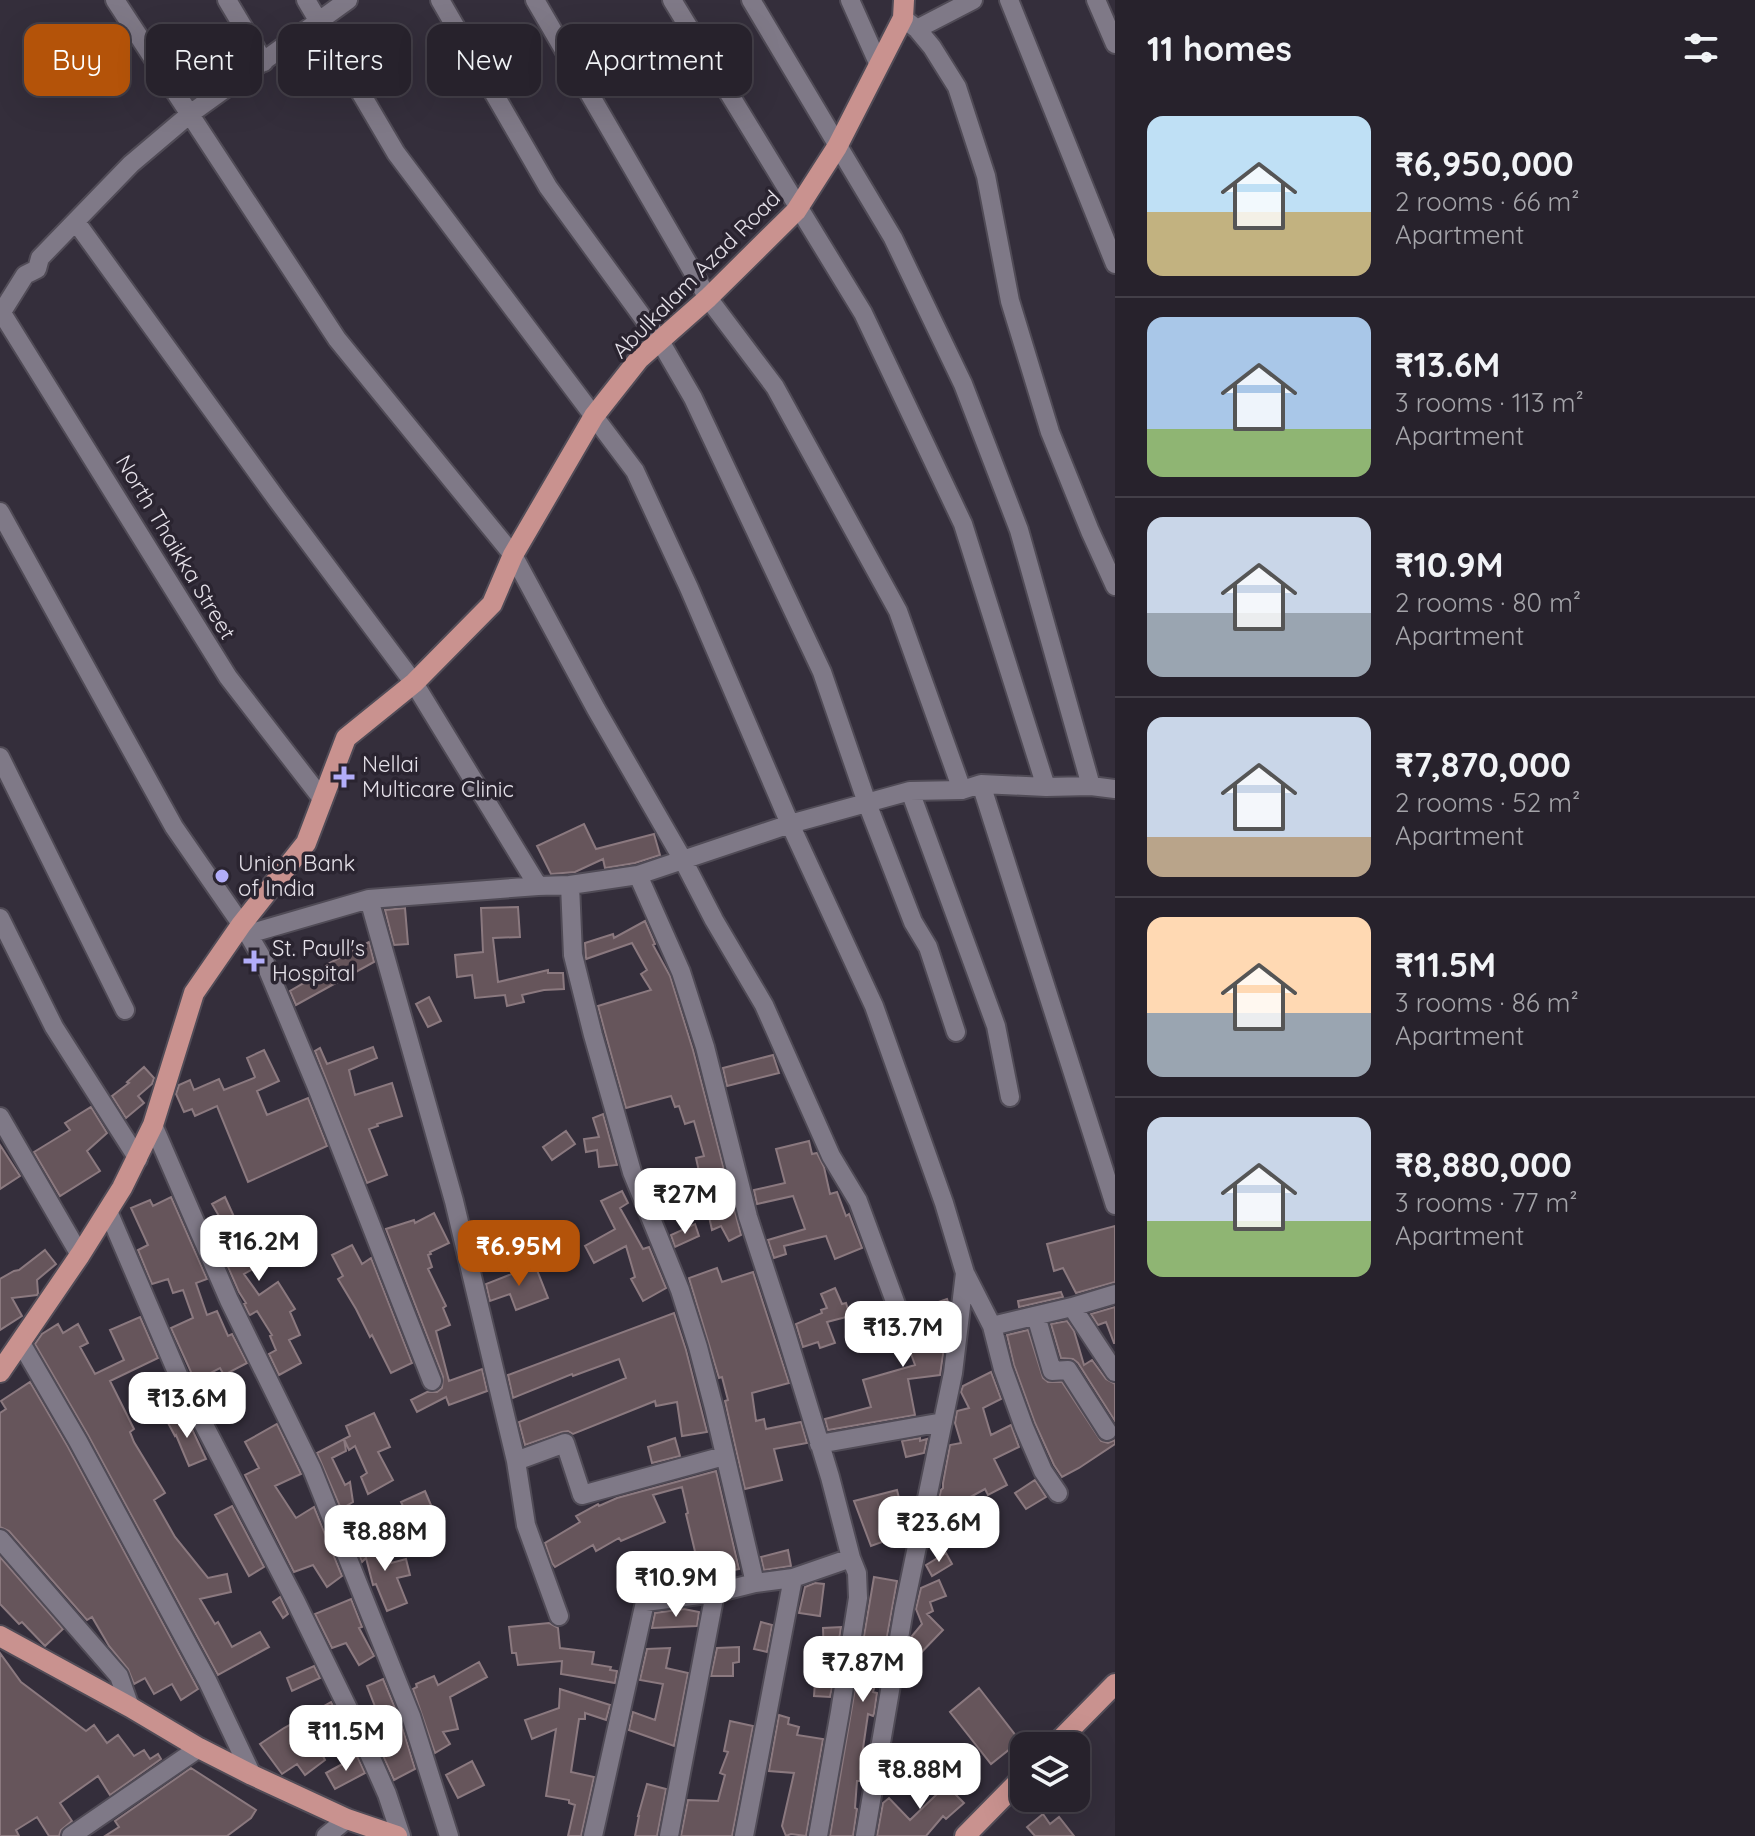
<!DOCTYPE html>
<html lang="en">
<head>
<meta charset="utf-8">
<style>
	body { margin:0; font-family:Quicksand,sans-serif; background:#2f2a34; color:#f1f3f6; height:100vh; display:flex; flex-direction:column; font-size:30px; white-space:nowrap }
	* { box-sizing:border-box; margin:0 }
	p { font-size:26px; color:#a4a4a9 }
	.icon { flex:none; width:44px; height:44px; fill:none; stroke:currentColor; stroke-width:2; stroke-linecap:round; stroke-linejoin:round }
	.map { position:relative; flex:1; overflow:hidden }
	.sheet { display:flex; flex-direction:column; background:#27222c; width:640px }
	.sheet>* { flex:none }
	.hud { position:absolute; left:24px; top:24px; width:760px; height:72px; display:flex; gap:16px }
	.tools { position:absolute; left:1010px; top:1732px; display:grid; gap:16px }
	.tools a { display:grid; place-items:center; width:80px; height:80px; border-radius:16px; background:#27222c; box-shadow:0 8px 32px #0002,0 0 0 2px #433f48; font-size:40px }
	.price { position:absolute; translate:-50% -68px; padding:0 18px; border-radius:16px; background:#fff; color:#222; font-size:26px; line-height:52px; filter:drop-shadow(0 2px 4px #0008) }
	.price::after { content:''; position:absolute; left:50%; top:48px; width:24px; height:18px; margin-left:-12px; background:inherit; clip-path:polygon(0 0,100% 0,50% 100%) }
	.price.active { background:#b45309; color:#fff }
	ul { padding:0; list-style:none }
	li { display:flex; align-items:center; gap:24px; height:200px; padding:0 32px }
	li+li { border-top:2px solid #433f48 }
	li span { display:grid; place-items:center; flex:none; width:224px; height:160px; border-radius:16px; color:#555 }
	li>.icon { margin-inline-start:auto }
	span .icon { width:96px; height:96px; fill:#fffc; stroke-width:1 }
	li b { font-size:34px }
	h2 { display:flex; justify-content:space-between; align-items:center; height:96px; padding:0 32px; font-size:34px }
	.pill { padding:0 28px; border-radius:16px; background:#27222c; box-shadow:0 8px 32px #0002,0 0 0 2px #433f48; font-size:28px; line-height:72px }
	.pill.active { background:#b45309; color:#fff }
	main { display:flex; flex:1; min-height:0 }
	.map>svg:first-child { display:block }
	.building { fill:#66555b; stroke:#8b797f; stroke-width:2 }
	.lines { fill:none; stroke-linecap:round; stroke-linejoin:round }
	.minor-casing { stroke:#504b56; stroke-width:22 }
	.major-casing { stroke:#504b56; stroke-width:24 }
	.minor { stroke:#7f7987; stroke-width:18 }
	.major { stroke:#c9928f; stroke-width:20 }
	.poi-dot { fill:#b2adf9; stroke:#2a2430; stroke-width:3 }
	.labels { text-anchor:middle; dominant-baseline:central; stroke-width:7; stroke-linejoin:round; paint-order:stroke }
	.street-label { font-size:22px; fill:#e5e1e9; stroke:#2a2430 }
	.poi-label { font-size:22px; fill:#e5e1e9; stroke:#2a2430; text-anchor:start }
</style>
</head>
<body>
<main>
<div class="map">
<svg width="1115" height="1836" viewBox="0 0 1115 1836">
	<rect width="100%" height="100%" fill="#342e3b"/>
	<path class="building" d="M584,824L596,849L654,834L660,855L635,863L605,868L603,859L575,872L551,874L537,846Z
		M518,907L520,937L493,938L498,982L548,970V973H563L564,989L544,990L522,995L524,1002L507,1006L505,995L475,998L472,975L457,977L455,955L483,952L481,908Z
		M405,908L408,944L394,945L385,910Z
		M645,921L655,944L653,945L670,976L693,1050L741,1235L729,1241L721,1226L712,1230L696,1158L704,1156L694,1121L685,1124L679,1106L675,1107L671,1096L626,1108L605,1032L598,1006L651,990L641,974L647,970L632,943L586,959L585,943L613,934L614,938Z
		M369,942L374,962L296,1005L290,991L328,969L326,965Z
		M429,997L441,1021L428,1027L416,1004Z
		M373,1047L377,1058L349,1070L355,1095L392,1083L402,1116L377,1124L378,1126L369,1129L387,1175L367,1183L315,1051L320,1048L327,1064Z
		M264,1050L279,1081L257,1091L267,1115L308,1098L327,1146L248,1182L217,1106L195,1116L192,1109L184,1112L176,1094L179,1085L190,1080L194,1090L219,1079L224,1090L254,1078L255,1077L247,1058Z
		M773,1055L779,1073L727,1086L723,1068Z
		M144,1067L154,1078L152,1084L138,1096L144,1103L126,1118L112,1096L129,1083L127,1082Z
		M91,1107L107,1133L87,1151L100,1171L60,1196L34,1152L70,1130L65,1123Z
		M603,1114L617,1165L599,1167L597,1150L586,1152L584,1139L599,1137L593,1118Z
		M566,1131L575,1144L552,1160L543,1147Z
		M809,1141L812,1154L817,1153L824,1167L830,1194L837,1192L846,1216L849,1214L862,1248L835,1259L826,1236L784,1246L786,1254L774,1258L768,1240L805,1229L793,1196L757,1204L754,1190L785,1183L776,1149Z
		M0,1145L20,1176L0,1189Z
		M622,1191L628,1203L620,1208L643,1249L649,1247L666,1288L643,1301L631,1279L635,1277L626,1246L594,1263L585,1246L615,1229L601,1201Z
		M171,1197L207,1279L196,1283L207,1315L217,1311L228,1336L232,1334L247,1363L224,1375L220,1368L195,1381L171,1328L193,1318L183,1290L173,1293L168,1279L152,1284L138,1250L148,1245L131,1208L150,1200L153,1206Z
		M225,1197L241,1232L256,1224L261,1234L269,1230L275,1243L280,1240L285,1251L244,1274L259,1295L278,1282L295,1309L290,1312L300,1335L289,1340L301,1363L279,1375L269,1354L276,1350L270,1336L272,1335L257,1311L250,1315L249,1314L244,1304L246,1303L239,1292L214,1235L227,1230L212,1204Z
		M434,1213L449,1243L430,1252L431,1254L428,1255L432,1267L428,1269L446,1306L443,1308L450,1325L436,1331L449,1381L482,1369L487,1391L449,1405L446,1397L417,1412L411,1400L427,1392H437L442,1388L443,1377L386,1229L414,1220L415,1223Z
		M695,1224L699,1236L675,1247L671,1235Z
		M1115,1226V1282L1076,1293L1063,1268L1054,1271L1047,1244Z
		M352,1245L362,1264L371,1258L412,1363L391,1373L372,1335L370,1337L356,1309L338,1279L343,1276L332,1255Z
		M45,1250L56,1264L37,1280L38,1293L37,1295L12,1298L22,1316L0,1330V1279L14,1271L19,1270Z
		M535,1265L548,1298L516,1310L510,1294L490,1301L486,1284Z
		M717,1268L722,1282L753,1272L789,1383L752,1393L756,1421L764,1419L766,1429L801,1422L807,1443L774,1449L782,1480L745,1489L725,1401L728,1400L722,1377L719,1378L689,1278Z
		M835,1288L842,1304L846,1303L850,1316L827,1322L835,1343L820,1348L818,1342L803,1347L796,1324L822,1313L821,1310L827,1308L821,1294Z
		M1061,1292L1063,1297L1019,1307L1018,1301Z
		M947,1299L949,1305L947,1320L939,1323L945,1341L940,1375L908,1379L915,1415L828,1430L825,1419L871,1407L863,1380L915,1365L906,1340L900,1342L895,1329L902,1327L899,1319L907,1313Z
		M1115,1307V1343H1114L1106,1322L1098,1325L1091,1314Z
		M674,1313L686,1350L707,1432L682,1436L677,1402L656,1406L655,1401L573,1434L568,1431L562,1432L525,1445L519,1422L626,1378L619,1359L573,1376L572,1374L513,1398L508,1375Z
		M140,1317L158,1358L110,1381L134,1429L130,1432L134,1442L165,1493L154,1500L175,1537L208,1578L227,1574L231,1592L200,1599L215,1624L218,1622L232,1647L260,1632L269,1647L218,1675L88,1435L35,1344L42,1334L58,1324L63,1333L78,1324L88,1343L80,1347L95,1374L124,1360L110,1330Z
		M1067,1321L1074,1331L1084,1365L1092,1360L1106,1379L1115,1384V1421L1078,1363L1073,1359L1061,1358L1051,1324Z
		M1028,1330L1043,1378L1048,1382H1062L1101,1441L1108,1443L1115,1440V1444L1079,1468L1062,1477L1054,1465L1035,1423L1014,1365L1007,1335Z
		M991,1372L1001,1399L983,1408L991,1435L1011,1425L1019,1447L994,1459L1007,1485L988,1495L985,1489L943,1512L938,1504L941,1490L943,1488V1483L950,1445L961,1443L955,1423L957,1411L969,1408L961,1392L963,1386Z
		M30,1382L68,1447L198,1689L181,1700L172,1684L154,1694L145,1678L134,1684L128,1669L109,1646L92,1617L87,1620L9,1531L0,1527V1413L6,1409L1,1401Z
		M374,1413L390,1447L378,1452L393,1480L368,1494L361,1477L367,1473L355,1446L349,1450L344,1439L346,1451L332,1458L345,1485L350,1482L353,1502L341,1509L317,1453L350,1436L346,1426Z
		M185,1414L206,1459L189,1466L176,1435L175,1436L168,1423Z
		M277,1424L301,1474L275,1486L296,1518L314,1507L342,1576L327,1587L313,1565L294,1572L245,1475L259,1468L245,1442Z
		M675,1438L680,1456L652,1463L648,1447Z
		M920,1438V1441L927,1439L924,1453L906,1457L902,1441Z
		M716,1471L739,1569L720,1573L718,1564L699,1568L686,1514L688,1513L682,1487L653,1495L665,1522L621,1541L619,1538L596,1551L593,1545L555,1567L552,1563L545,1543L580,1522L576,1516L598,1504L599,1506L617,1498Z
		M1035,1480L1046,1497L1026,1509L1015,1493Z
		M897,1490L902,1510L895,1512L904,1534L871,1546L854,1501Z
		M425,1491L436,1517L413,1527L401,1502Z
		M232,1506L264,1567L249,1576L215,1515Z
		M388,1537L390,1541L384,1545L391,1563L406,1559L410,1575L397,1578L407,1603L387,1611L376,1584L373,1585L366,1558L362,1562L357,1549Z
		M788,1550L791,1566L764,1570L761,1557Z
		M946,1553L952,1564L932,1576L926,1565Z
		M0,1557L63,1629L45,1646L22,1622L19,1624L0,1604Z
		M874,1577L897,1581L884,1653L873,1692L877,1693L874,1714L873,1716L868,1714L860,1769L862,1770L860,1781H857L855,1808L857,1809L853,1836H830Z
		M939,1580L946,1596L930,1602L933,1611L927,1614L943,1630L913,1661L908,1656L912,1636L922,1624L916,1609L921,1588Z
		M815,1583L824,1584L820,1616L799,1613L805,1587Z
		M280,1597L288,1614L283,1618L273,1602Z
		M351,1599L362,1627L359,1628L374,1656L359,1665L346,1643L332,1648L315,1614Z
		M684,1609L699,1612L697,1626L652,1628L655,1613Z
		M761,1622L772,1625L767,1652L754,1649Z
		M549,1623L558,1628L560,1648L594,1652L592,1664L611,1667L610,1670L617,1671L615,1683L561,1674L562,1661L518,1665L516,1653H512L509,1627Z
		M841,1627L836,1659L824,1660L823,1628Z
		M739,1647V1662L733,1663V1676H711L717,1648Z
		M670,1648L666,1668L688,1673L674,1746L629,1730L633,1712L655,1720L663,1684L640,1680L647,1649Z
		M0,1653L21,1682L86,1731L94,1725L107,1743L118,1735L134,1756L144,1750L150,1759L158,1754L161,1759L110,1795L98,1776L60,1803L72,1821L61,1830L59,1836H49L37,1817L16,1830L19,1836H0Z
		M479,1662L487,1677L450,1697L458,1729L443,1732L450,1744L435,1753L413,1689L417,1687L416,1684L434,1676L438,1685Z
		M314,1666L320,1678L292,1691L287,1678Z
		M383,1679L400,1720L415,1769L394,1780L364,1714L376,1709L367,1686Z
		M815,1682H833L830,1697L814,1696Z
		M979,1688L1020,1741L991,1764L950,1712Z
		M560,1689L610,1705L606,1720L585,1713V1719H579L571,1772L594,1777L581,1836H568L575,1805L569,1803V1800L546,1796L556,1729L532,1739L525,1720L559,1708Z
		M331,1702L346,1731L318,1746L325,1760L305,1775L297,1764L282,1774L260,1744L284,1728Z
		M779,1715L789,1718L788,1724L799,1727L797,1735L823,1739L806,1836L791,1834L786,1836L782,1826L794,1773L769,1771Z
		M730,1721L753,1726L732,1836H681L688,1800L718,1801L725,1775L720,1773L728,1752L724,1751Z
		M357,1756L365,1773L335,1789L326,1773Z
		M472,1761L484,1785L458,1798L446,1775Z
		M927,1766L964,1803L946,1819L943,1816L926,1836H877L883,1803L889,1798L910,1820L936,1795L917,1776Z
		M191,1768L256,1810L251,1818L227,1836H105L119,1827L115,1821Z
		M647,1784L666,1789L657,1836H635L639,1816H638Z
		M1043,1814L1050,1824L1059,1817L1074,1836H1035L1027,1827Z"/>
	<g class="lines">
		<g class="minor-casing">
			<path id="minor" d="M115,0L337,339L513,555L596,709L683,860L714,920L764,1005L831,1156L858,1201L897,1307
				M227,0L264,62
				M306,0L396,153L635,471L689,588L790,824L874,1006L944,1203L965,1273L992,1326L1003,1369L1024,1427L1043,1471L1058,1493
				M440,0L548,187L660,341L693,398L822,672L867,803L913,922L928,947L956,1032
				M535,0L708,298L775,387L898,611L962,790
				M672,0L863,313L963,524L1046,787
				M751,0L893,238L963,384L1019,530L1091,786
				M850,0L879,65
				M1009,0L1115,264
				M1096,0L1115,44
				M903,18L917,29L932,47L957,87L986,176L1010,301L1050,432L1090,531L1115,586
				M917,29L973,0
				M76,222L278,501L414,683L538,886
				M0,310L228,677L323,800
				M0,315L25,275L37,269L40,258L131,164L190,114L348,0
				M0,512L174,827L248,934L265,963L316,1085L432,1381
				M0,757L125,1010
				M981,784L1115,1205
				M910,791L996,1026L1010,1097
				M638,875L570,885L573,955L593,1035L632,1172L680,1290L698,1347L714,1408L755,1583L793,1578L744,1836
				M369,899L454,1201L516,1461L526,1525L559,1616
				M0,918L54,1027L138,1159
				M248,934L369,899L538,886L570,885
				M0,1117L80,1255
				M153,1125L229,1300L312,1469L411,1716L449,1836
				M108,1211L179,1377L296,1602L359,1731L387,1794L401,1836
				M1072,1307L1115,1372
				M1036,1316L1052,1371L1068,1370L1107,1431
				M992,1326L1072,1307L1115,1294
				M21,1343L78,1441L208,1682L252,1775
				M819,1444L943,1422
				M516,1461L565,1443L582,1495L724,1456
				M0,1539L119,1676L130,1707
				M793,1578L851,1558
				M71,1836L199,1748
				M326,1836L347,1819
				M593,1836L645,1602L715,1593L755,1583
				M669,1836L715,1593
				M818,1836L840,1712L858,1598L857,1573L851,1558L830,1477L785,1330L748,1217L705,1047L681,972L638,875L790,824L910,791L962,790L981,784L1046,787L1091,786L1115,789
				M865,1836L904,1609L953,1373L965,1273"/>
		</g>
		<g class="major-casing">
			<path id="major" d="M0,1372L80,1255L122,1188L153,1125L194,993L241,925L306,843L346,738L414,683L492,604L513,555L594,416L639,359L708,298L796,211L837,147L903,18L904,0
				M0,1636L130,1707L199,1748L252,1775L347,1819L397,1836
				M1054,1746L1115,1684
				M965,1836L1024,1776"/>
		</g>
		<use href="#minor" class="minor"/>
		<use href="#major" class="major"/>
	</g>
	<g class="poi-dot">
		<path d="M340 765h8v8h8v8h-8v8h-8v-8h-8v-8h8z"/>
		<circle cx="222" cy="876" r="8"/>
		<path d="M250 949h8v8h8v8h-8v8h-8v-8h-8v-8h8z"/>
	</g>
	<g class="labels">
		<g class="street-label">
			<text transform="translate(696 274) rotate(-45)">Abulkalam Azad Road</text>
			<text transform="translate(176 547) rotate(59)">North Thaikka Street</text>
		</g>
		<g class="poi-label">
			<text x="362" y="764">Nellai<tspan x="362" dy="25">Multicare Clinic</tspan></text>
			<text x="238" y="863">Union Bank<tspan x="238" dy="25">of India</tspan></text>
			<text x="272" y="948">St. Paull's<tspan x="272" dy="25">Hospital</tspan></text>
		</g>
	</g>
</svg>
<div class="tools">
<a><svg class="icon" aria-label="layers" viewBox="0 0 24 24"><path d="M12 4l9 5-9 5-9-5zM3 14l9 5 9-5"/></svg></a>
</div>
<b class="price" style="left:685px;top:1236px">₹27M</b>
<b class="price" style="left:259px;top:1283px">₹16.2M</b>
<b class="price active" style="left:519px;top:1288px">₹6.95M</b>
<b class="price" style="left:903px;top:1369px">₹13.7M</b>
<b class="price" style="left:187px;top:1440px">₹13.6M</b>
<b class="price" style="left:939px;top:1564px">₹23.6M</b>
<b class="price" style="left:385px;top:1573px">₹8.88M</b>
<b class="price" style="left:676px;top:1619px">₹10.9M</b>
<b class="price" style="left:863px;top:1704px">₹7.87M</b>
<b class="price" style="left:346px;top:1773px">₹11.5M</b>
<b class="price" style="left:920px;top:1811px">₹8.88M</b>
<div class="hud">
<a class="pill active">Buy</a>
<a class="pill">Rent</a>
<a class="pill">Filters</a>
<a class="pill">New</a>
<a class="pill">Apartment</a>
</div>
</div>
<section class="sheet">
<h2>11 homes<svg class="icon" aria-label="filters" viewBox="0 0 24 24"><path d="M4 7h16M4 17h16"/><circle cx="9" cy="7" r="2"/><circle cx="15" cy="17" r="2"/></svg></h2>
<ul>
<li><span style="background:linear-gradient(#bfe0f5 60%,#c2b280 0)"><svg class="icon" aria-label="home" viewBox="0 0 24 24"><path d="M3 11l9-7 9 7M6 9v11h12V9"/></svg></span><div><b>₹6,950,000</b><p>2 rooms · 66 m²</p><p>Apartment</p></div></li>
<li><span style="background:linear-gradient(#a9c7e8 70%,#8fb573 0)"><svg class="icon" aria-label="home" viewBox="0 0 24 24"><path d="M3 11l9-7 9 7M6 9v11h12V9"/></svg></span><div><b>₹13.6M</b><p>3 rooms · 113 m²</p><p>Apartment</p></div></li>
<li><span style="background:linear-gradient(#c9d6e8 60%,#9aa5b1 0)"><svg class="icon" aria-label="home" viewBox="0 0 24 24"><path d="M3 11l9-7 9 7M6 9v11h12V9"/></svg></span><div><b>₹10.9M</b><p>2 rooms · 80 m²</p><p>Apartment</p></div></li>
<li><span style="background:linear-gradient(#c9d6e8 75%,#b9a48a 0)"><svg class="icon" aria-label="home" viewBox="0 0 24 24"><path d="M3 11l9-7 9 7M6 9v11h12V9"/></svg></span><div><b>₹7,870,000</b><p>2 rooms · 52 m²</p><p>Apartment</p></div></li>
<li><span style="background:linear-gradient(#ffd9b3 60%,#9aa5b1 0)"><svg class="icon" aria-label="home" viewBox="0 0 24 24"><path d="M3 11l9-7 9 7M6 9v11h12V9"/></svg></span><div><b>₹11.5M</b><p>3 rooms · 86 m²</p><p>Apartment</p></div></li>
<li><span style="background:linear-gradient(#c9d6e8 65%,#8fb573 0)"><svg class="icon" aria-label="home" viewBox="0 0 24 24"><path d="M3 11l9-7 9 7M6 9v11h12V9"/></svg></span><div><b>₹8,880,000</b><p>3 rooms · 77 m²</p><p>Apartment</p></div></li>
</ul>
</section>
</main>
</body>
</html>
